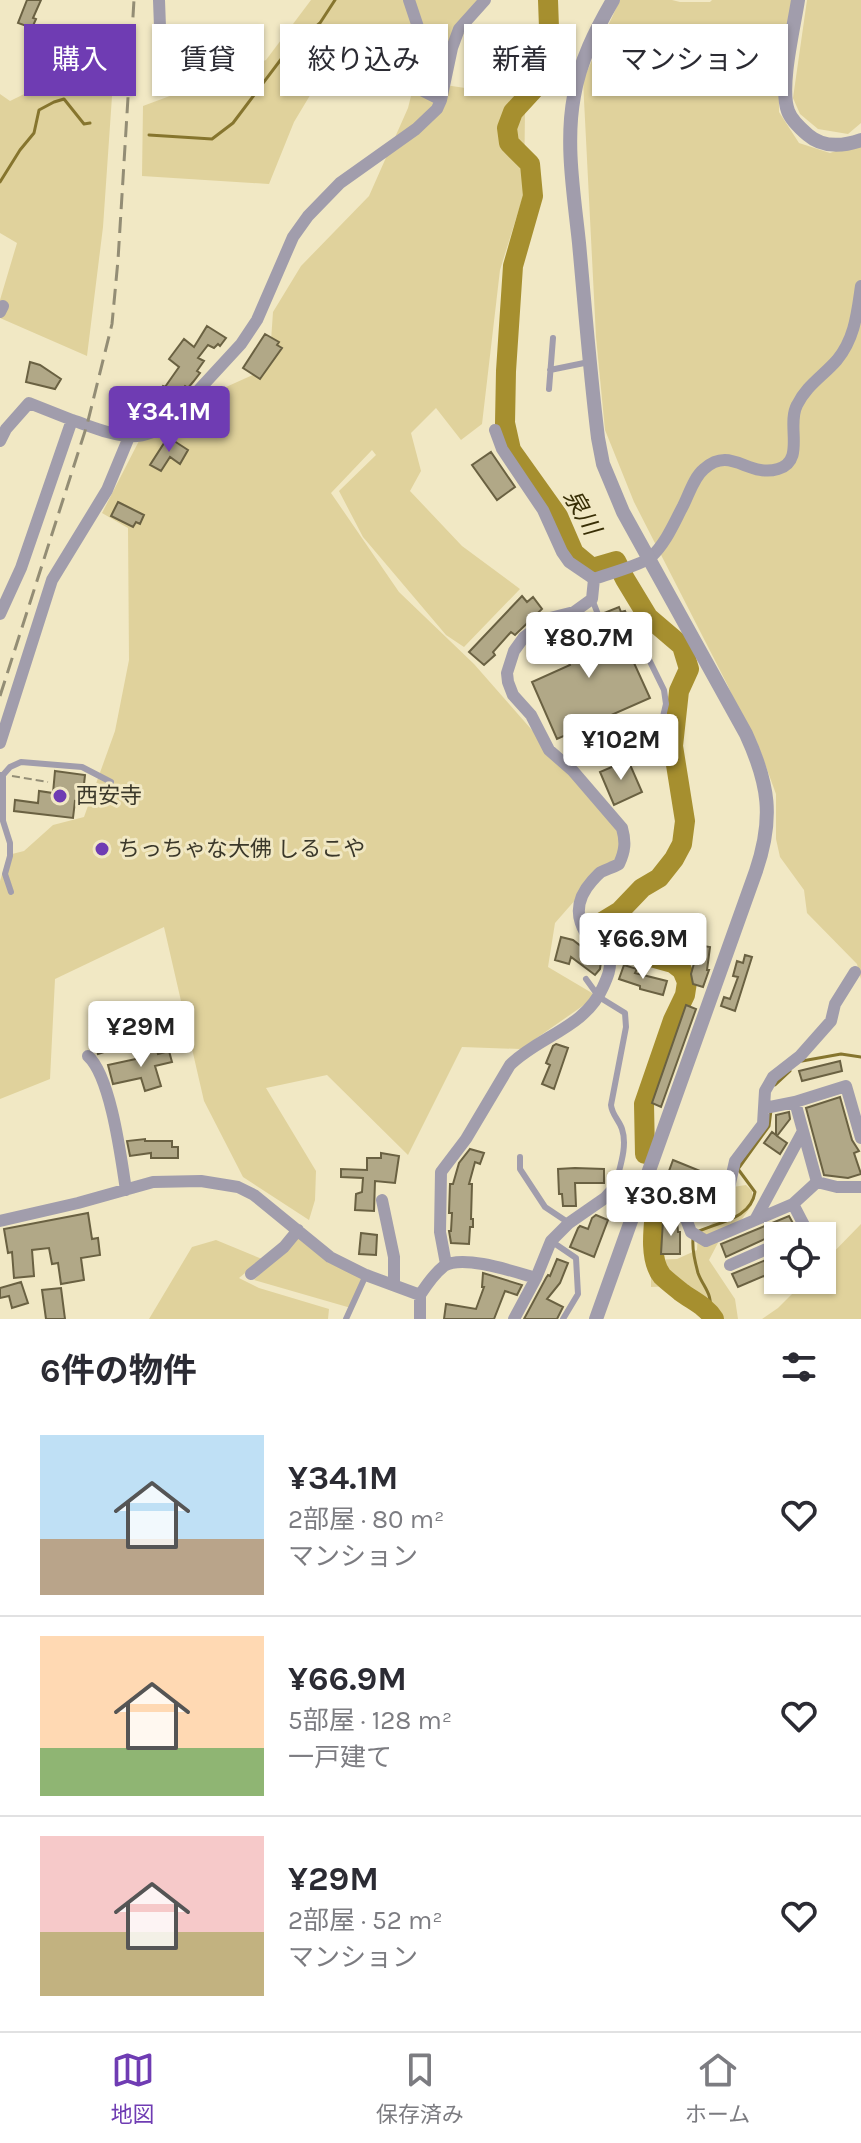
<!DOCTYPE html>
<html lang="ja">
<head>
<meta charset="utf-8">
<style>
	body { margin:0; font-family:Karla,"Noto Sans JP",sans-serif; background:#f2f2f3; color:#2b2b33; height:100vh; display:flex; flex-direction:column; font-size:30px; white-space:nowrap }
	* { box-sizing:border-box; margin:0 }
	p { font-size:26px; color:#7c7c81 }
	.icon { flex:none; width:44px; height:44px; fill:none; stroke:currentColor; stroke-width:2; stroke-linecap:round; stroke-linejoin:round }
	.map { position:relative; height:1319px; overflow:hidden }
	.panel { display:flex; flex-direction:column; background:#fff; flex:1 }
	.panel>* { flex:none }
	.hud { position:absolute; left:24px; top:24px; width:814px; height:72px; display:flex; gap:16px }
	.fabs { position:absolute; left:764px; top:1222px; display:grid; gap:16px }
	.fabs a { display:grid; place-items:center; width:72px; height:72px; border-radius:0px; background:#fff; box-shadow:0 2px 6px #0004; font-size:40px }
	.price { position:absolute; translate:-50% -68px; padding:0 18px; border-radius:8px; background:#fff; color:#222; font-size:26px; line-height:52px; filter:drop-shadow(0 2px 4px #0008) }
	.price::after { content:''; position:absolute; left:50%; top:48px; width:24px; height:18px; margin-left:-12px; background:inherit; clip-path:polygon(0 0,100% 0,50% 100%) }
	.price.active { background:#6f3cb3; color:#fff }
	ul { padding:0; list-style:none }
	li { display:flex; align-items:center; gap:24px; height:200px; padding:0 40px }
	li+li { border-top:2px solid #e1e1e2 }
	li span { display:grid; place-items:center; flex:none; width:224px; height:160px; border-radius:0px; color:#555 }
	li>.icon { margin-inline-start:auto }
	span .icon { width:96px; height:96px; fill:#fffc; stroke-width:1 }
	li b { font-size:34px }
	h2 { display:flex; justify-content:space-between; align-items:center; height:96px; padding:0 40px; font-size:34px }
	.pill { padding:0 28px; border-radius:0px; background:#fff; box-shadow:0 2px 6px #0004; font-size:28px; line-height:72px }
	.pill.active { background:#6f3cb3; color:#fff }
	.menu { display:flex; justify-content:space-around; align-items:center; height:112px; border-top:2px solid #e1e1e2; background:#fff; font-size:22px; color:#7c7c81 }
	.menu a { display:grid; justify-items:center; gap:4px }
	.menu .active { color:#6f3cb3 }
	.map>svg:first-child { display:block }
	.green { fill:#e0d29c }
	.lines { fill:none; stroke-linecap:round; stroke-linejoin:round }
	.stream { stroke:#86752e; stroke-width:3 }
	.river { stroke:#a68f2f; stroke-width:20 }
	.building { fill:#b1a887; stroke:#6a6142; stroke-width:2 }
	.path { stroke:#948e76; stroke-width:2; stroke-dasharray:8 4; stroke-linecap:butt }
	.service { stroke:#a19dac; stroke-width:6 }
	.minor { stroke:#a19dac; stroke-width:12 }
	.tertiary { stroke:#a19dac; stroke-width:14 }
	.rail { stroke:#938d75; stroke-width:3; stroke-dasharray:16 8; stroke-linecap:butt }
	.poi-dot { fill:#6f3cb3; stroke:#f1e8c4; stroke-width:3 }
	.labels { text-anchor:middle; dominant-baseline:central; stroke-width:6; stroke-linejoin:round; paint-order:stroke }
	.poi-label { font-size:22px; fill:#3b382a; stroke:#f1e8c4; text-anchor:start }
	.water-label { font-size:24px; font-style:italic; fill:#382e05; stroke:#f1e8c4 }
</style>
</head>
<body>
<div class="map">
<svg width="861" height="1319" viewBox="0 0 861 1319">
	<rect width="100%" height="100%" fill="#f1e8c4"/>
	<path class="green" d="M311,0H484L458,32L445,85L492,92L520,26L526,27L524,193L500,270L482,424L461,440L436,408L411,433L421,471L410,491L462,546L520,589L464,647L446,635L363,537L339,491L376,455L372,450L331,493L399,592L474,664L624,835L619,864L583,891L555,923L548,967L592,993L594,998L521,1049L462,1047L408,1155L327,1075L266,1088L316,1171L315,1200L309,1220L243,1177L204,1101L164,927L55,979L50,1079L0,1099V881L8,855L24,851L53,825L84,817L115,731L129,660L128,528L102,513L141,437L171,421L206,396L264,370L271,341L273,312L301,266L369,196L408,108L417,72L384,39L330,62L294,122L269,184L142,176L143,106L266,60Z
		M620,0H672L680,2H710L712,0H793L779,78V112L799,143L830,153L861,142V979L857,964L807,913L804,890L780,857L776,839V794L757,742L739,712L728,686L634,502L605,430L596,337L583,80Z
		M807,0H861V123L848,134L818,129L800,114L793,98Z
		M65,74L113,82L103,227L87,356L0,318V300L17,243L0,233V94L10,101Z
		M746,1185L752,1191V1205L740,1222L720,1239L709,1260L735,1299L738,1319H718V1313L674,1286L651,1287V1260L677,1259L697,1250L698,1234C705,1229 713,1224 718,1217C725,1208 727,1197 733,1187Z
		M861,1224V1319H762L778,1308L806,1280H822V1264Z
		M295,1236L364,1278L351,1308L254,1280Z
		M216,1240L262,1259L239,1278L259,1288L329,1309L328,1319H149L192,1247Z"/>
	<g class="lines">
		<path class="stream" d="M149,135L212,139L233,123L288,50L320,23L335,0
			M0,182L20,150L34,133L39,110L54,102L64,99L84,124L90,123
			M802,1061L841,1054L861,1057
			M775,1085L790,1071
			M697,1232C718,1222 751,1219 755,1192L738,1169L769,1126L771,1110
			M693,1239C692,1250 695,1262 698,1273C703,1287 714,1295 709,1311"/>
		<path class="river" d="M548,0L550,56L546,76L513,112L507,128L509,143L530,164L533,196L513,266L506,371L505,423L511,450L558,516L574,553L592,568L616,561L625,579L648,617L682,646L689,669L679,691L673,746L685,821L682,844L674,859L659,878L642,888L620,911L597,925V934L623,954L644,955L673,963L682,970L687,982L685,995L673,1020L644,1104L645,1154
			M657,1190C656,1214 646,1256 662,1276C667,1281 675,1287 681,1292C693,1301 706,1306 714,1319"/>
	</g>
	<path class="building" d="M27,0H41L33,18L36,19L32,28L18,23Z
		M207,326L226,338L220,346L218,344L214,348L208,345L198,358L204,361L197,371L200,373L193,382L188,388L185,386L171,404L168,401L156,416L143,405L152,394L155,396L163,386L165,387L179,367L169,359L184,339L194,347Z
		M265,334L279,342L277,345L282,348L260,379L243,368Z
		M30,362L40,365L61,379L55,389L26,382Z
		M168,437L188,450L180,464L170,457L161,471L150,465Z
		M491,452L515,487L497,500L472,465Z
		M118,502L144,515L140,524L136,522L133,527L111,516Z
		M522,596L527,602L533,597L542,609L515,635L511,632L493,652L495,655L484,665L469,652Z
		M619,607L621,612L625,611L630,622L618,627L619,630L612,632L604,613Z
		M591,614L605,645L610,646L624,641L650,698L557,739L532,682L570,665L555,629Z
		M628,760L642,792L614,805L600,772Z
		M55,771L85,775L82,802L75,801L73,818L14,811L15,800L38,803L39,791L53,793Z
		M561,937L573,940L601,962L600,969L595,975L571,957L569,964L555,960Z
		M691,944L710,947L707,970H709L703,987L693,984L691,974L695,960H689Z
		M745,955L752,957L735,1011L721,1006L724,997L730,999L738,977L733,976L737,961L743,963Z
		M624,965L637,969L635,973L667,981L663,995L640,989V986L619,979Z
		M686,1005L696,1009L661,1107L652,1103Z
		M102,1022L110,1050L98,1054L90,1026Z
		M556,1044L568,1048L554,1089L542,1084L550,1065L546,1063L553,1046Z
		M156,1047L158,1054L169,1051L172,1062L155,1066L161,1086L145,1091L141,1078L113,1084L108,1065L145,1057L143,1051Z
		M840,1061L842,1071L802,1081L799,1071Z
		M840,1097L852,1140L859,1151L854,1153L861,1174L848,1178L824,1175L806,1108Z
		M789,1112L790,1119L777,1136L787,1143L780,1154L764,1143L772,1132L776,1135V1115Z
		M145,1139V1141H172V1147H178V1158H151V1153L130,1156L127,1141Z
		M470,1149L484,1153L480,1164L475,1162L469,1184H472L471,1219H473V1227H470L469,1244L451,1243L449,1231H451L452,1213H449L450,1184H453L459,1163Z
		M381,1153L399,1156L395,1183L375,1181L374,1211L355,1210L356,1194L362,1192L363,1178L341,1177V1169L367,1170V1158H381Z
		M673,1160L715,1177L710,1189L669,1171Z
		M575,1168L604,1169V1183H575L576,1206H563L562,1194H559L558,1169Z
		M88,1213L92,1239L98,1238L100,1255L81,1258L84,1280L61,1284L58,1263L52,1264L49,1248L32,1250L34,1276L14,1278L12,1252L8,1253L4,1229Z
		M596,1215L608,1220L594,1257L570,1247L578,1228L580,1226L588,1229L592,1218Z
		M789,1216L795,1227L789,1230L787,1236L784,1230L726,1257L721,1244Z
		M663,1220H677L678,1232H680V1254H661Z
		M361,1233L377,1235L376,1255L359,1254Z
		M778,1255V1270L738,1287L732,1274Z
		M557,1259L568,1263L560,1283L547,1299L563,1307L557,1319H524L546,1278L548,1275L550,1276Z
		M483,1273L522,1285L517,1295L505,1291L494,1319H444L446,1304L476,1309L484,1287H482Z
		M21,1282L28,1303L12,1308L9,1296L0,1298V1288Z
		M61,1288L65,1319H46L42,1290Z"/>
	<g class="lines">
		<path class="path" d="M12,776L48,782"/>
		<path class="service" d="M550,370L589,362
			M549,389L553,338
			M592,599L608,640L635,631L664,690L666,704L661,725V760
			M0,775H3L10,767L21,762L82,767L111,782
			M3,775V821L10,843V856L5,874L11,892
			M586,979L599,997L625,1013L626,1027L611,1105C612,1115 619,1120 622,1129C628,1147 619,1169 615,1187
			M520,1157V1169L545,1207L569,1223
			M551,1241L576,1258L578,1294L563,1319
			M346,1319L366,1275"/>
		<path class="minor" d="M159,0L162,82
			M409,0L419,30L418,86L421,90L441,100
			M0,312L3,306
			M495,430L502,449L543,510L562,552L569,562L594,579
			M0,441L6,429L29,403L72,420
			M594,579C607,574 642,565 651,557C666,543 674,523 683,506C689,494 694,477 704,469C731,445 748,478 778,469C806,461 786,425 797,405C806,386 823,376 837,360C855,338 857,313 861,286
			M0,614L21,568L72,420C108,432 138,449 170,421L241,344L257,320L293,237L308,216L340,183L416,129L437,109L441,100L452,48L459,29L485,0
			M0,743L52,580L107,490L129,437
			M88,1056C111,1077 121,1158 126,1190
			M795,1102L846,1086L861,1138
			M765,1108L795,1102L817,1182
			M382,1200L394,1257V1285
			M683,1211L691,1232L706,1241L793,1204
			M755,1220L803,1131
			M0,1221L78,1203L153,1182L201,1181L238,1187L254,1195L330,1257L366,1275L420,1295C427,1284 434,1274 444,1266C463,1254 515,1272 536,1278
			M796,1236L807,1231L793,1204L817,1182L837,1187H861
			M446,1264L440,1232L441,1172L466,1139L510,1065C539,1036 585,1028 603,987C608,976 611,969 610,957C582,938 566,910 592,881C595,878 598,874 601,872C607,869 614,867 619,864C625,851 626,842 622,828L573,771L549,750L531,715L513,695L508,682L507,673L514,651L524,637L550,618L574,612L592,599L594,579
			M730,1265L778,1244
			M251,1274L284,1247L298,1230
			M420,1319V1295
			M514,1319L536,1278L551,1241L569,1223L605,1198L615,1187L649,1198L666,1201L676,1209L689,1212L718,1200L728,1192L735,1161L763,1124L765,1091L773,1077L800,1056L831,1021L835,1004L855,972"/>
		<path class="tertiary" d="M798,0C794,27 779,87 788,111C791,120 801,129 808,135C823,148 844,146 861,140
			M596,1319L756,871C774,818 769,784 746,734L623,512L603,464L598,438C590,373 585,308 579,243C574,195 565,143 574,96C580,61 595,31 613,0"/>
		<path class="rail" d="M0,696L87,425L112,324L118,260L134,0"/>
	</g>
	<g class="poi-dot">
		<circle cx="60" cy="796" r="8"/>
		<circle cx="102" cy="849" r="8"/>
	</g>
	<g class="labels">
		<g class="poi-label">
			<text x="76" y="796">西安寺</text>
			<text x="118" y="849">ちっちゃな大佛 しるこや</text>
		</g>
		<g class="water-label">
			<text transform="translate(582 512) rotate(60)">泉川</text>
		</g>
	</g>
</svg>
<div class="fabs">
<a><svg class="icon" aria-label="locate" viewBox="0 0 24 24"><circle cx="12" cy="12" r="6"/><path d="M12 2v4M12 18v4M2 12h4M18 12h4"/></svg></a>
</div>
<b class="price active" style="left:169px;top:454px">¥34.1M</b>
<b class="price" style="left:589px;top:680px">¥80.7M</b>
<b class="price" style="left:621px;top:782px">¥102M</b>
<b class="price" style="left:643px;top:981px">¥66.9M</b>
<b class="price" style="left:141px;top:1069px">¥29M</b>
<b class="price" style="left:671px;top:1238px">¥30.8M</b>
<div class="hud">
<a class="pill active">購入</a>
<a class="pill">賃貸</a>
<a class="pill">絞り込み</a>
<a class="pill">新着</a>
<a class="pill">マンション</a>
</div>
</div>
<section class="panel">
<h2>6件の物件<svg class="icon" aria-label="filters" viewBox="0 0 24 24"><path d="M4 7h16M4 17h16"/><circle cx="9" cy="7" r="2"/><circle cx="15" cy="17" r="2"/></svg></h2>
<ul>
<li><span style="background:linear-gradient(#bfe0f5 65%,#b9a48a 0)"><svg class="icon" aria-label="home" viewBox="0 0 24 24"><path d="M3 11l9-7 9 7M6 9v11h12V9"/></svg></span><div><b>¥34.1M</b><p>2部屋 · 80 m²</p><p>マンション</p></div><svg class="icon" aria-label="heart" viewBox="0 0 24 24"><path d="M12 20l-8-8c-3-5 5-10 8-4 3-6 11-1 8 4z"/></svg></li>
<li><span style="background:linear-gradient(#ffd9b3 70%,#8fb573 0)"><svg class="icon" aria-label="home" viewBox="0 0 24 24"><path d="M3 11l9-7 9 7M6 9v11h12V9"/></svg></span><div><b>¥66.9M</b><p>5部屋 · 128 m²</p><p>一戸建て</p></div><svg class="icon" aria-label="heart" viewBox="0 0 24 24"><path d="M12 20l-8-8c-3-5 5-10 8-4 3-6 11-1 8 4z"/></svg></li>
<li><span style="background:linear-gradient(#f6c9c9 60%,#c2b280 0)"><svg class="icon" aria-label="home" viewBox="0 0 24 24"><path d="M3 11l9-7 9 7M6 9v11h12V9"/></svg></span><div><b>¥29M</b><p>2部屋 · 52 m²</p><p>マンション</p></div><svg class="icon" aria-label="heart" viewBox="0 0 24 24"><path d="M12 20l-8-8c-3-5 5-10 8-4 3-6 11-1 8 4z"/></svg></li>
</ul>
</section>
<nav class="menu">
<a class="active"><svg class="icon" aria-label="map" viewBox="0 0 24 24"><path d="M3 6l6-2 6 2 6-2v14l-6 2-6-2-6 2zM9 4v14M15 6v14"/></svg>地図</a>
<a><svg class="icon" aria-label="saved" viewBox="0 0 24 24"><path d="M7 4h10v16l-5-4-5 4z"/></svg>保存済み</a>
<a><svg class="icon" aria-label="home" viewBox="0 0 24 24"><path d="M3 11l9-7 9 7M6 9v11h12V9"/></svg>ホーム</a>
</nav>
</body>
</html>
